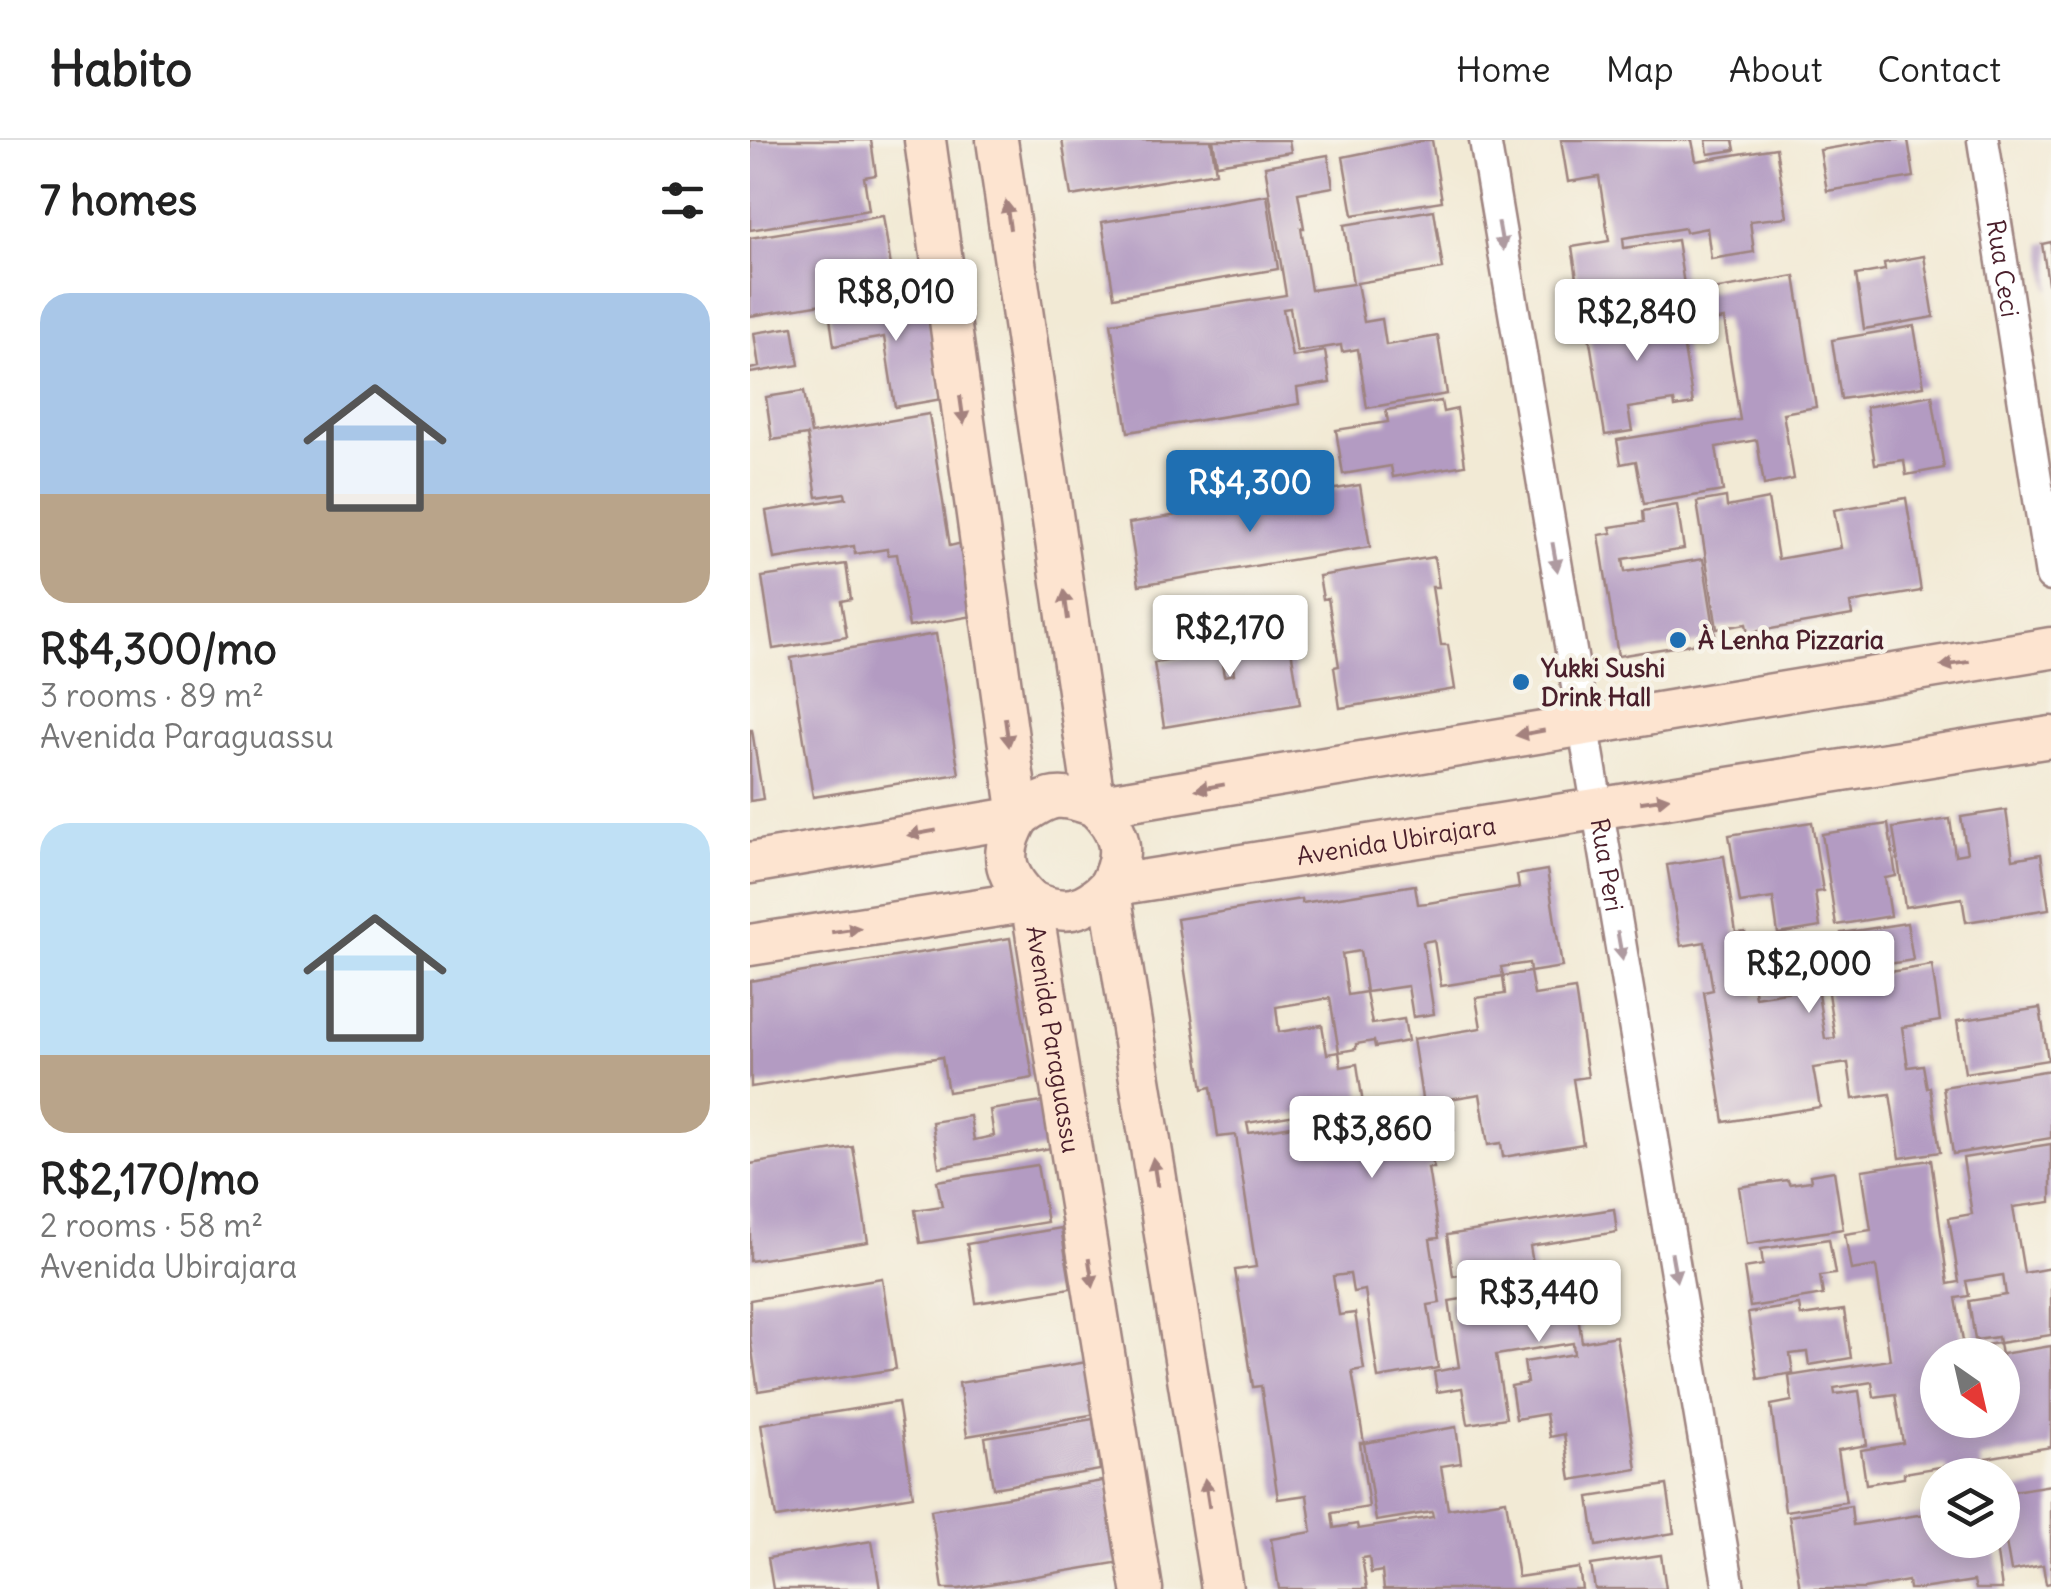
<!DOCTYPE html>
<html lang="en">
<head>
<meta charset="utf-8">
<style>
	body { margin:0; font-family:Delius,sans-serif; background:#f2f2f2; color:#222; height:100vh; display:flex; flex-direction:column; font-size:38px; white-space:nowrap }
	* { box-sizing:border-box; margin:0 }
	p { font-size:32px; color:#767676 }
	.icon { flex:none; width:55px; height:55px; fill:none; stroke:currentColor; stroke-width:2; stroke-linecap:round; stroke-linejoin:round }
	.map { position:relative; flex:1; overflow:hidden }
	.panel { display:flex; flex-direction:column; background:#fff; width:750px }
	.panel>* { flex:none }
	.needle { width:65px; rotate:146deg }
	.controls { position:absolute; left:1170px; top:1198px; display:grid; gap:20px }
	.controls a { display:grid; place-items:center; width:100px; height:100px; border-radius:50%; background:#fff; box-shadow:0 5px 25px #0003; font-size:50px }
	.price { position:absolute; translate:-50% -85px; padding:0 22px; border-radius:10px; background:#fff; color:#222; font-size:32px; line-height:65px; filter:drop-shadow(0 2px 5px #0008) }
	.price::after { content:''; position:absolute; left:50%; top:60px; width:30px; height:22px; margin-left:-15px; background:inherit; clip-path:polygon(0 0,100% 0,50% 100%) }
	.price.active { background:#1f6fb2; color:#fff }
	ul { padding:0; list-style:none }
	li { display:grid; align-content:center; gap:20px; height:530px; padding:0 40px }
	li span { display:grid; place-items:center; height:310px; border-radius:30px; color:#555 }
	li>.icon { margin-inline-start:auto }
	span .icon { width:180px; height:180px; fill:#fffc; stroke-width:1 }
	li b { font-size:42px }
	h2 { display:flex; justify-content:space-between; align-items:center; height:120px; padding:0 40px; font-size:42px }
	header { display:flex; align-items:center; gap:60px; box-sizing:border-box; height:140px; padding:0 50px; background:#fff; border-bottom:2px solid #e0e0e0 }
	header strong { font-size:48px }
	nav { display:flex; gap:55px; margin-inline-start:auto; font-size:35px }
	main { display:flex; flex:1; min-height:0 }
	.map>svg:first-child { display:block }
	.building { fill:#b39bc2; fill-rule:evenodd }
	.lines { fill:none; stroke-linecap:round; stroke-linejoin:round }
	.minor-casing { stroke:#9e8480; stroke-width:35 }
	.secondary-casing { stroke:#9e8480; stroke-width:45 }
	.minor { stroke:#fff; stroke-width:30 }
	.secondary { stroke:#fde4d0; stroke-width:40 }
	.oneway { fill:#a4827e }
	.oneway2 { fill:#ae9aa0 }
	.poi-dot { fill:#1f6fb2; stroke:#f7f3e8; stroke-width:4 }
	.labels { text-anchor:middle; dominant-baseline:central; stroke-width:9; stroke-linejoin:round; paint-order:stroke }
	.street-label { font-size:25px; fill:#4a1f2b; stroke:#f7f3e8 }
	.poi-label { font-size:25px; font-weight:bold; fill:#4a1f2b; stroke:#f7f3e8; text-anchor:start }
</style>
</head>
<body>
<header>
<strong>Habito</strong>
<nav><a>Home</a><a>Map</a><a>About</a><a>Contact</a></nav>
</header>
<main>
<section class="panel">
<h2>7 homes<svg class="icon" aria-label="filters" viewBox="0 0 24 24"><path d="M4 7h16M4 17h16"/><circle cx="9" cy="7" r="2"/><circle cx="15" cy="17" r="2"/></svg></h2>
<ul>
<li><span style="background:linear-gradient(#a9c7e8 65%,#b9a48a 0)"><svg class="icon" aria-label="home" viewBox="0 0 24 24"><path d="M3 11l9-7 9 7M6 9v11h12V9"/></svg></span><div><b>R$4,300/mo</b><p>3 rooms · 89 m²</p><p>Avenida Paraguassu</p></div></li>
<li><span style="background:linear-gradient(#bfe0f5 75%,#b9a48a 0)"><svg class="icon" aria-label="home" viewBox="0 0 24 24"><path d="M3 11l9-7 9 7M6 9v11h12V9"/></svg></span><div><b>R$2,170/mo</b><p>2 rooms · 58 m²</p><p>Avenida Ubirajara</p></div></li>
</ul>
</section>
<div class="map">
<svg width="1301" height="1449" viewBox="0 0 1301 1449">
	<rect width="100%" height="100%" fill="#f7f3e8"/>
	<filter id="ink" filterUnits="userSpaceOnUse"><feTurbulence type="fractalNoise" baseFrequency=".01" numOctaves="2"/><feDisplacementMap in="SourceGraphic" scale="20" xChannelSelector="R" yChannelSelector="G"/><feConvolveMatrix kernelMatrix="1 2 1 2 8 2 1 2 1" color-interpolation-filters="sRGB"/></filter>
	<filter id="wash" filterUnits="userSpaceOnUse"><feTurbulence type="fractalNoise" baseFrequency=".0048" numOctaves="4" result="noise"/><feDisplacementMap in="SourceGraphic" scale="40" xChannelSelector="R" yChannelSelector="G"/><feGaussianBlur stdDeviation="2.25" result="paint"/><feColorMatrix in="noise" values="0 0 0 0 0 0 0 0 0 0 0 0 0 0 0 0 0 1.4 0 .05"/><feComposite in="paint" operator="in"/></filter>
	<g filter="url(#wash)">
		<rect width="100%" height="100%" fill="#f2ead5"/>
		<g id="blocks">
			<path class="building" d="M0,0H121L126,35L114,37L119,70L0,90Z
				M312,0H461L466,32L321,56Z
				M463,0H539L541,12L467,24Z
				M676,0H682L692,61L603,75L593,17Z
				M811,0H942L946,21L1026,8L1037,77L1000,81L1004,112L961,119L957,88L936,92L935,88L873,98L874,108L927,100L935,151L832,168L822,107L859,101L849,37L818,42Z
				M956,0H983L985,10L958,14Z
				M1130,0H1158L1164,37L1077,51L1070,10Z
				M578,15L583,47L548,53L554,88H551L561,150L603,144L594,85L684,70L693,129L607,143L614,182L632,179L636,205L688,196L697,254L617,268L608,209L592,212L591,205L547,212L540,168L533,169L542,217L575,211L580,243L547,248L549,264L378,292L361,183L536,155L515,26Z
				M517,55L528,129L364,157L352,82Z
				M133,76L145,152L0,176V98Z
				M1301,102V149H1299L1292,104Z
				M1174,116L1184,177L1114,189L1106,135L1135,130L1134,123Z
				M1045,136L1066,267L1033,273L1044,339L1014,345L1007,300L966,307L973,351L894,364L886,321L871,324L867,300L990,280L974,179L938,185L933,155Z
				M176,155L192,259L145,267L134,197L84,206L79,171Z
				M877,170L878,178L928,170L943,264L925,267L924,261L878,268L882,291L855,295L836,176Z
				M1164,186L1174,246L1091,259L1082,200Z
				M43,187L49,225L0,233V229L9,227L4,193Z
				M54,251L61,294L179,274L200,406L212,403L223,476L159,487L147,414L138,415L137,409L105,414L104,406L24,419L16,371L96,358L95,353L67,357L57,295L22,300L16,257Z
				M1182,255L1194,328L1156,335L1154,320L1125,324L1116,267Z
				M691,261L693,272L707,269L715,325L643,337L641,326L593,334L586,290L638,282L636,270Z
				M610,345L620,407L389,445L379,383Z
				M976,357L977,367L1018,359L1028,419L1091,408L1084,370L1156,358L1171,451L1100,463L1102,475L998,493L996,484L967,489L947,362Z
				M927,365L934,409L873,419L875,432L953,419L966,500L868,516L849,395L862,393L860,387L894,382L893,371Z
				M684,417L689,447H682L691,505H698L705,549L590,568L584,527L589,526L578,458L573,459L569,436Z
				M96,424L101,459L91,461L97,497L23,509L12,437Z
				M467,468L473,508L430,515L424,475Z
				M537,485L550,564L414,587L404,523L470,512L474,536L484,534L478,494Z
				M186,494L209,634L63,657L41,518Z
				M0,590H2L13,659L0,661Z
				M1256,670L1263,719L1291,714L1299,769L1216,782L1212,758L1155,767L1143,688L1200,679L1205,715L1217,713L1211,677Z
				M1062,682L1073,751L1065,752L1070,787L1028,794L1023,758L990,763L979,695Z
				M1138,684L1146,736L1135,738L1141,776L1086,785L1072,694Z
				M974,716L986,793L995,792L1005,857L1067,847L1075,899L1085,898L1075,834L1050,838L1045,810L1074,806L1078,833L1096,830L1091,793L1157,783L1163,820L1120,827L1121,835L1182,825L1190,881L1152,887L1158,927L1173,925L1177,948L1180,947L1190,1012L1150,1018L1140,954L1103,959L1098,923L1063,928L1070,967L974,982L954,852L963,850L955,802L931,806L917,725Z
				M797,730L812,827L780,832L779,823L751,827L753,836L780,832L784,855L825,849L838,937L823,939L833,1004L753,1017L751,1003L738,1005L730,954L699,959L704,990L684,994L688,1019L682,1020L684,1028H678L689,1098L680,1099L690,1163L678,1165L688,1228L628,1238L615,1150L603,1152L600,1134L583,1136L589,1175L605,1173L614,1229L602,1231L614,1303H610L619,1367L582,1373L584,1388L607,1384L608,1389L683,1377L682,1372L626,1381L614,1303L706,1287L711,1323L691,1326L698,1369L756,1360L768,1437L829,1428L832,1449H634L632,1431L621,1433L619,1417L612,1418L617,1449H529L521,1399L562,1392L557,1355L528,1359L511,1246L503,1247L485,1130L506,1127L486,995L468,997L461,947L453,949L427,779L551,759L552,763L665,745L668,764L678,763L769,748L767,735ZM684,800L691,846L753,836L755,854L726,858L731,888L663,899L673,965L499,993L497,983L613,964L607,924L591,927L589,912L577,914L572,885L529,892L526,867L580,858L589,912L606,909V904L624,901L625,907L658,901L654,879L622,884L616,852L598,855L592,814L610,811L616,852L658,846L663,877L684,874L673,802Z
				M260,798L283,938L198,952L192,917L1,947L0,841Z
				M1290,868L1298,920L1215,933L1207,881Z
				M1301,930V998L1203,1014L1193,947Z
				M299,961L307,1007L189,1027L182,982L220,976L224,1000L244,996L240,970Z
				M1301,1004V1062L1263,1067L1274,1133L1301,1128V1195L1249,1203L1248,1197L1225,1200L1219,1161L1256,1155L1253,1135L1216,1141L1219,1156L1206,1158L1214,1208L1249,1203L1251,1215H1188V1280H1252V1214L1301,1206V1307L1230,1319L1232,1335H1198L1196,1326L1154,1333V1338L1116,1344L1111,1310L1153,1303L1145,1254L1124,1257L1122,1242L1084,1248L1085,1254L1109,1251L1117,1305L1088,1310L1096,1362L1035,1371L1021,1265L1042,1261L1039,1236L1140,1220L1126,1126L1101,1130L1095,1094L1121,1090L1112,1030L1181,1020L1198,1144L1209,1142L1199,1078L1222,1074L1213,1018Z
				M103,1007L118,1102L0,1121V1024Z
				M287,1025L297,1082L170,1103L165,1070L192,1066L187,1041Z
				M1084,1031L1093,1089L997,1104L989,1047L1038,1040L1039,1044L1061,1041L1060,1035Z
				M864,1069L867,1092L780,1106L787,1147L823,1142L832,1202L866,1196L887,1329L821,1340L814,1294L800,1297L796,1274L766,1279L761,1246L777,1243L774,1222L824,1214L823,1203L746,1215L756,1278L718,1284L712,1248L687,1252L684,1232L709,1227L699,1161L737,1155L734,1131L703,1136L697,1095Z
				M311,1088L321,1148L226,1163L217,1104Z
				M1079,1099L1085,1134L1070,1136L1073,1155L1000,1167L994,1128L1013,1125L1011,1109Z
				M132,1138L146,1229L8,1251L0,1197V1160Z
				M1049,1165L1051,1176L1094,1170L1101,1218L1059,1225L1057,1212L1040,1214L1043,1233L1008,1239L998,1173Z
				M337,1222L346,1274L217,1296L209,1243Z
				M148,1262L163,1356L26,1378L11,1284Z
				M343,1279L350,1330L243,1348L235,1297Z
				M358,1340L371,1422L209,1449H193L181,1370Z
				M917,1345L924,1393L846,1406L839,1357Z
				M1301,1345V1443L1296,1444L1293,1425L1261,1431L1252,1380V1363L1259,1362L1257,1352Z
				M1101,1366L1103,1385L1188,1372V1400H1245L1252,1449H1226L1224,1441L1171,1449H1159L1158,1441L1114,1449H1050L1039,1376Z
				M122,1401L130,1449H23L18,1418Z
				M911,1415L916,1449H845L841,1425Z"/>
		</g>
	</g>
	<g filter="url(#ink)">
		<use href="#blocks" fill-opacity="0" stroke="#9e8480" stroke-width="2.5"/>
		<g class="lines">
			<g class="minor-casing">
				<g id="minor">
					<path id="s1" d="M735,0L979,1449"/>
					<path id="s2" d="M1233,0L1301,436"/>
				</g>
			</g>
			<g class="secondary-casing">
				<g id="secondary">
					<path id="s3" d="M175,0L269,677C249,711 252,734 281,761L392,1449"/>
					<path d="M247,0L345,666C372,692 376,713 359,746L472,1449"/>
					<path d="M0,723L269,677C300,654 309,653 345,666L1301,508"/>
					<path id="s4" d="M0,805L281,761C313,776 334,772 359,746L1301,597"/>
				</g>
			</g>
			<use href="#minor" class="minor"/>
			<use href="#secondary" class="secondary"/>
		</g>
		<defs><path id="oneway-solid" d="M-6-.8H1V-3.2L6.5 0L1 3.2V.8H-6Z" transform="scale(2.5)"/></defs>
		<g class="oneway">
			<use href="#oneway-solid" transform="translate(258 75) rotate(-98)"/>
			<use href="#oneway-solid" transform="translate(212 270) rotate(82)"/>
			<use href="#oneway-solid" transform="translate(316 465) rotate(-98)"/>
			<use href="#oneway-solid" transform="translate(1205 524) rotate(171)"/>
			<use href="#oneway-solid" transform="translate(257 592) rotate(82)"/>
			<use href="#oneway-solid" transform="translate(780 593) rotate(170)"/>
			<use href="#oneway-solid" transform="translate(460 647) rotate(170)"/>
			<use href="#oneway-solid" transform="translate(905 660) rotate(-9)"/>
			<use href="#oneway-solid" transform="translate(172 693) rotate(170)"/>
			<use href="#oneway-solid" transform="translate(96 790) rotate(-9)"/>
			<use href="#oneway-solid" transform="translate(405 1032) rotate(-99)"/>
			<use href="#oneway-solid" transform="translate(341 1133) rotate(81)"/>
			<use href="#oneway-solid" transform="translate(457 1353) rotate(-99)"/>
		</g>
		<g class="oneway2">
			<use href="#oneway-solid" transform="translate(751 96) rotate(80)"/>
			<use href="#oneway-solid" transform="translate(805 417) rotate(80)"/>
			<use href="#oneway-solid" transform="translate(870 806) rotate(80)"/>
			<use href="#oneway-solid" transform="translate(924 1127) rotate(80)"/>
		</g>
	</g>
	<g class="poi-dot">
		<circle cx="928" cy="500" r="10"/>
		<circle cx="771" cy="542" r="10"/>
	</g>
	<g class="labels">
		<g class="street-label">
			<text stroke="none"><textPath href="#s2" startOffset="130">Rua Ceci</textPath></text>
			<text stroke="none"><textPath href="#s4" startOffset="662">Avenida Ubirajara</textPath></text>
			<text stroke="none"><textPath href="#s1" startOffset="735">Rua Peri</textPath></text>
			<text stroke="none"><textPath href="#s3" startOffset="918">Avenida Paraguassu</textPath></text>
		</g>
		<g class="poi-label">
			<text x="948" y="500">À Lenha Pizzaria</text>
			<text x="791" y="528">Yukki Sushi<tspan x="791" dy="29">Drink Hall</tspan></text>
		</g>
	</g>
</svg>
<div class="controls">
<a><svg class="needle" viewBox="-14 -14 28 28"><path d="M0-13l5 13h-10z" fill="#e53935"/><path d="M0 13l5-13h-10z" fill="#767676"/></svg></a>
<a><svg class="icon" aria-label="layers" viewBox="0 0 24 24"><path d="M12 4l9 5-9 5-9-5zM3 14l9 5 9-5"/></svg></a>
</div>
<b class="price" style="left:146px;top:204px">R$8,010</b>
<b class="price" style="left:887px;top:224px">R$2,840</b>
<b class="price active" style="left:500px;top:395px">R$4,300</b>
<b class="price" style="left:480px;top:540px">R$2,170</b>
<b class="price" style="left:1059px;top:876px">R$2,000</b>
<b class="price" style="left:622px;top:1041px">R$3,860</b>
<b class="price" style="left:789px;top:1205px">R$3,440</b>
</div>
</main>
</body>
</html>
